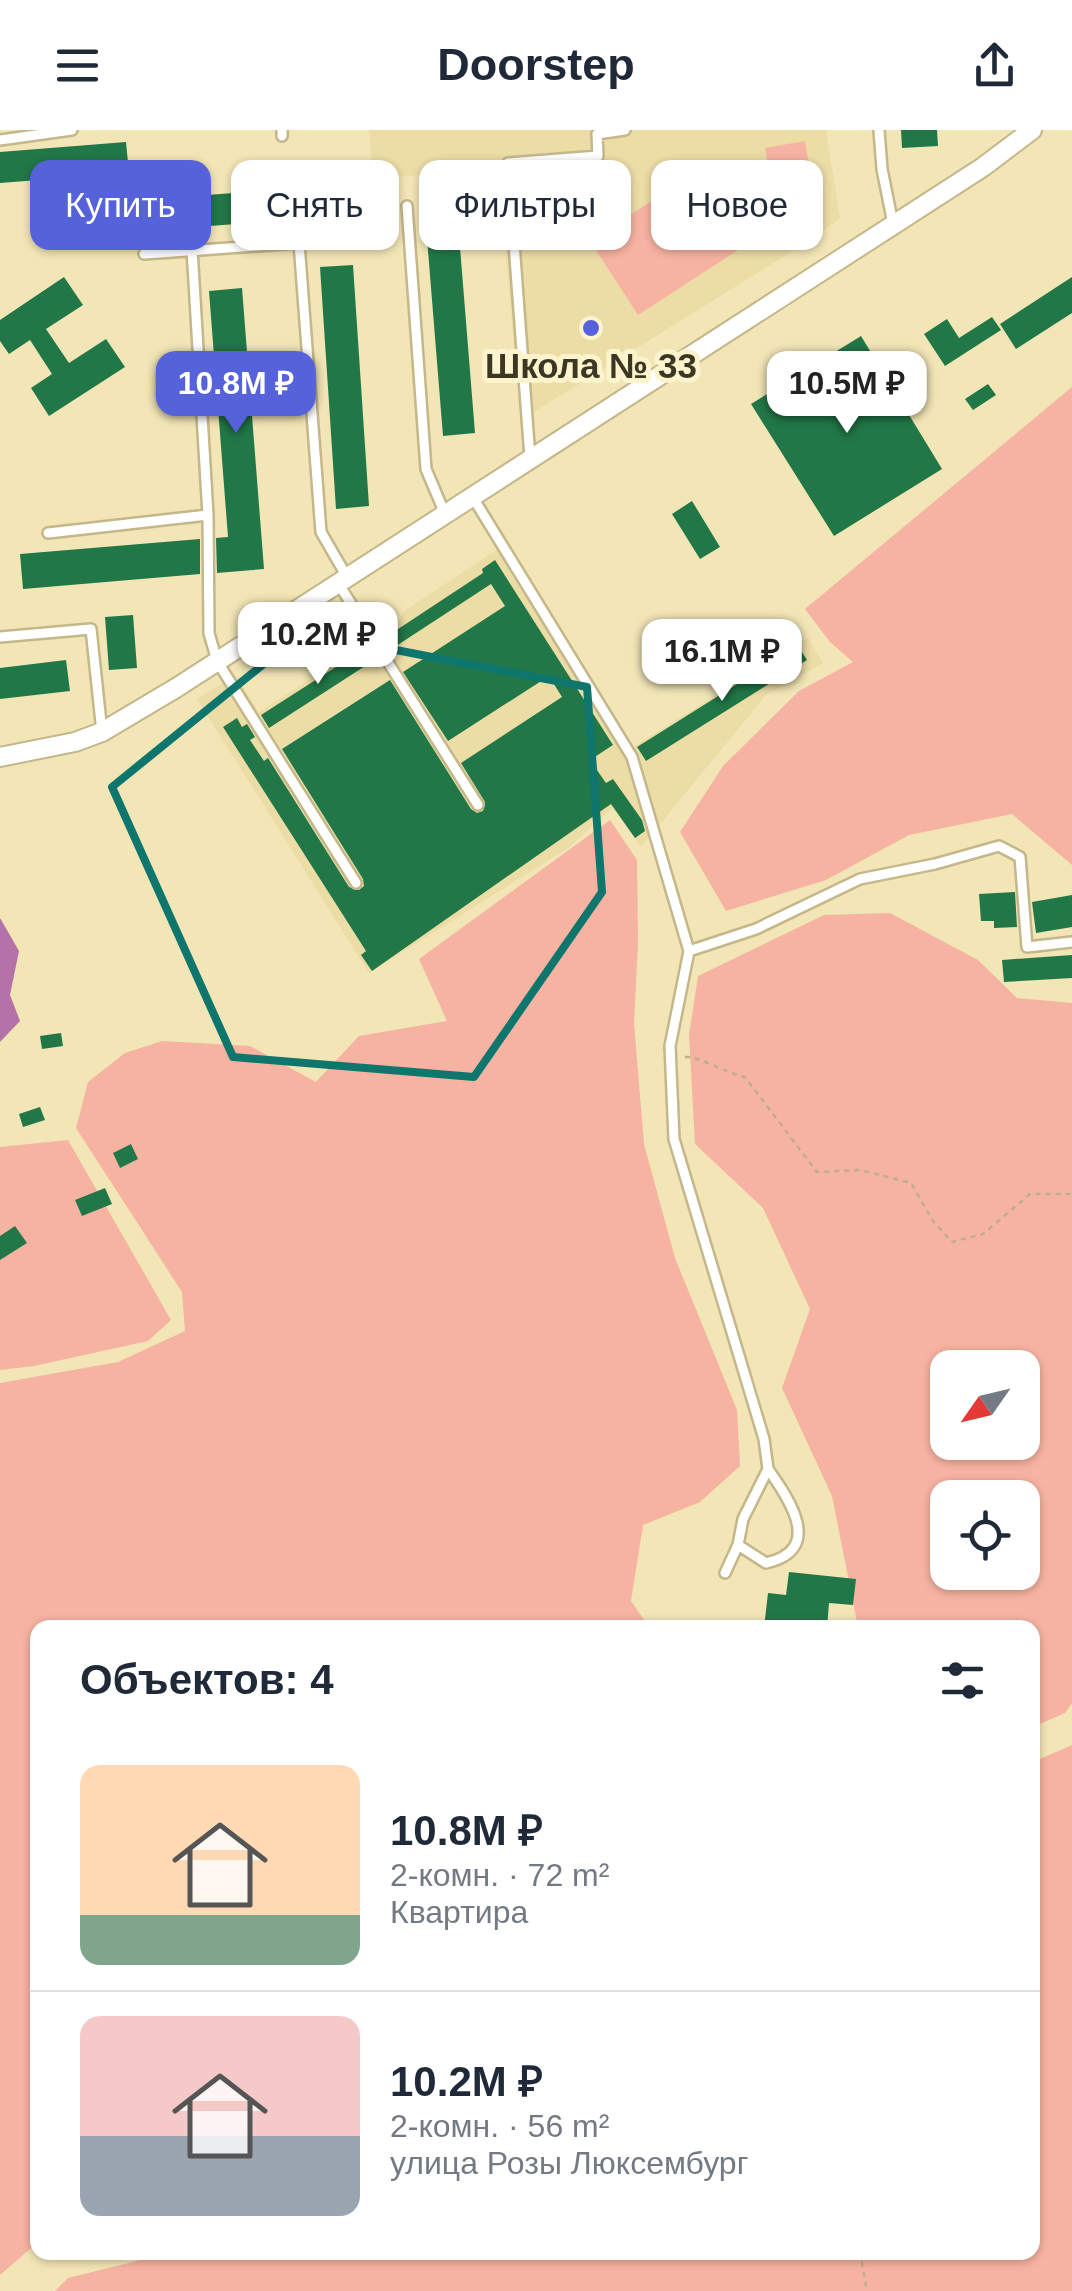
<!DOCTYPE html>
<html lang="ru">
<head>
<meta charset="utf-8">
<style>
	body { margin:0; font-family:Arial,sans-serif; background:#f6f6f7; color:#1f2937; height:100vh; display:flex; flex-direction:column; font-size:38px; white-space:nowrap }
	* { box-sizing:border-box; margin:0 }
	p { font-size:32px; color:#747a83 }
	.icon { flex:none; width:55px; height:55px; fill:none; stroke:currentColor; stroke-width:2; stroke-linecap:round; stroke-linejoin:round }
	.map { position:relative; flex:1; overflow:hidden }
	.drawer { position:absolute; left:30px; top:1490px; width:1010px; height:640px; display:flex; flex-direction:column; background:#fff; border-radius:20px; box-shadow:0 2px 8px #0004 }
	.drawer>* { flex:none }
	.guide { position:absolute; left:30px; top:30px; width:1012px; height:90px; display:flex; gap:20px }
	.needle { width:65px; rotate:236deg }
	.fabs { position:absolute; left:930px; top:1220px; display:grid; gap:20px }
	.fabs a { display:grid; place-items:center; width:110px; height:110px; border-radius:20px; background:#fff; box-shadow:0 2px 8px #0004; font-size:50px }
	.price { position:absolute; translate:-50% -85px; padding:0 22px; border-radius:20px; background:#fff; color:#222; font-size:32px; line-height:65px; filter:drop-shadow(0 2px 5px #0008) }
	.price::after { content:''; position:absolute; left:50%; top:60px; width:30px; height:22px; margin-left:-15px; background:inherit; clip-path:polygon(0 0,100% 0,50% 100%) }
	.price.selected { background:#5662d9; color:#fff }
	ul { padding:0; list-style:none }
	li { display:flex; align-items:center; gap:30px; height:250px; padding:0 50px }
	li+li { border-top:2px solid #e0e1e3 }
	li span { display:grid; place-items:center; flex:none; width:280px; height:200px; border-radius:20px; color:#555 }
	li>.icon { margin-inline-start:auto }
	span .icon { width:120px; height:120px; fill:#fffc; stroke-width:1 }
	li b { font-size:42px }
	h2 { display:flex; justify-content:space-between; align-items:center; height:120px; padding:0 50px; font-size:42px }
	.tag { padding:0 35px; border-radius:20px; background:#fff; box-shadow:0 2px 8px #0004; font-size:35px; line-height:90px }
	.tag.selected { background:#5662d9; color:#fff }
	header { display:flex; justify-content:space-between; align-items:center; height:130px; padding:0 50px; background:#fff; font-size:45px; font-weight:700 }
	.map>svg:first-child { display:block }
	.built { fill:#ecdda6 }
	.green { fill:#f7b3a2; fill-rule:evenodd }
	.water { fill:#b572a8 }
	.building { fill:#217747 }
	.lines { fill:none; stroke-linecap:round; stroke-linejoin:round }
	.lane-casing { stroke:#c4b789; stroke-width:14 }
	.street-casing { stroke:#c4b789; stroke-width:22 }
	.path { stroke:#bbb08a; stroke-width:2.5; stroke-dasharray:5 5; stroke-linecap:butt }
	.lane { stroke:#fff; stroke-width:9 }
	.street { stroke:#fff; stroke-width:18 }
	.marked { fill:none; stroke:#0f766e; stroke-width:8; stroke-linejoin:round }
	.poi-dot { fill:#5662d9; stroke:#fdf3cd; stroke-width:4 }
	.labels { text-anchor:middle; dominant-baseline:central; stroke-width:10; stroke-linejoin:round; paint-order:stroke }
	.poi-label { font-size:35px; font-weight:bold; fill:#3c3624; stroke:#fdf3cd }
</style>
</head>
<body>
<header><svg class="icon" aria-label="menu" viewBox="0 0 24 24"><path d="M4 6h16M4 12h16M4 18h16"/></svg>Doorstep<svg class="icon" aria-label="share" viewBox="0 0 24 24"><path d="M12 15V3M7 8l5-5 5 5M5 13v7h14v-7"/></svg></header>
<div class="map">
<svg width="1072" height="2161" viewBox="0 0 1072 2161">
	<rect width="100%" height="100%" fill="#f2e5b6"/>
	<path class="built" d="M369,0H826L840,88L812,109L521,290L499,51L469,41L373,49Z
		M498,419L631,618L808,508L823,533L766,565L641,717L613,678L568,718L369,843L197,569L235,545L259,582L398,492L403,482Z"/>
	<path class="green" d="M805,11L817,84L778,90L765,18Z
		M707,35L755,109L638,185L590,111Z
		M1072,257V735L1012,684L909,705L826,750L726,781L680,702L723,636L799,561L853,532L830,512L805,479Z
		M610,690L637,730L638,813L634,893L644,1014L675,1128L737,1280L740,1336L700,1372L643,1395L631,1471L649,1497L38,1498L37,2113L0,2145V1253L118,1232L185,1201L182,1162L76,998L88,952L125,923L162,911L250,916L316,952L359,906L447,891L419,829Z
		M890,783L978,830L1017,868L1072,873V1573L1065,1583L1033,1597L1032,1498L858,1497L832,1366L782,1258L810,1179L763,1078L695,1014L689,905L698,846L824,785ZM948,1238H1022V1312H948ZM948,1368H1022V1442H948Z
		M68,1010L171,1190L148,1211L34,1236L0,1240V1017Z
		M1072,1615V2161H55L68,2148L173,2122H1032L1033,1632Z"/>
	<path class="water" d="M0,788L19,821L10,865L20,891L0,912Z"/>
	<path class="building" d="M901,0H937L938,16L902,18Z
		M126,12L129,43L0,53V22Z
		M313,57L316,88L157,100L155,69Z
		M456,68L475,303L443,306L424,71Z
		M353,135L369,376L336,379L320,137Z
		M64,147L83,175L46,199L69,233L106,209L125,237L49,286L31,258L52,244L30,210L9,224L0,211V190Z
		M1072,147V183L1016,219L1000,194Z
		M242,158L264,439L217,443L216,408L228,407L209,161Z
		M992,187L1001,200L945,236L924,204L947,189L959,208Z
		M861,206L942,339L834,406L751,274Z
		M988,254L996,265L973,280L965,269Z
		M692,371L720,417L700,429L672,384Z
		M200,409V444L23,459L20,424Z
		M495,430L613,615L590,630L606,653L613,649L642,690L645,701L635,708L611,674L372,841L361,825L366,821L223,597L237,588L242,597L247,594L255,607L250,610L264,631L268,628L349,757L359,760L364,756L363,749L282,619L390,550L471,679L477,683L483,681L485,672L461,633L562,567L549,546L448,611L403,542L505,476L491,454L390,520L383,509L483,443L482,439Z
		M133,485L137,538L109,540L105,487Z
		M798,516L807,530L646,631L637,617Z
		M367,517L376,529L269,598L261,585Z
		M66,530L70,561L0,569V538Z
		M1015,762L1017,797L994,798V791H981L979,764Z
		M1072,765V797L1036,803L1032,772Z
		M1072,825V848L1004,852L1002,830Z
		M61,903L63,916L42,919L40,906Z
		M40,977L45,990L23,997L19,984Z
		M131,1014L138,1029L120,1038L113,1023Z
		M105,1058L112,1074L82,1086L75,1070Z
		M15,1096L27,1113L0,1130V1106Z
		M789,1442L856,1449L853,1475L829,1473L827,1498H764L768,1463L786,1465Z"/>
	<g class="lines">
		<g class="lane-casing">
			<path id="lane" d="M282,0V6
				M879,0L882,39L893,94
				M0,10L72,0
				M407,76L426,339L445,384
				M144,124L299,113L321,402L347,447
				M530,328L508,33L598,26L597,4L625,0
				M472,366L632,627L689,821
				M208,385L209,503L217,531L356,753
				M48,403L208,385L192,119
				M338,453L478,675
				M0,507L91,499L102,602
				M738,1415L766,1433C824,1420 790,1370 768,1339
				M725,1443L738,1415L743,1389L768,1339L764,1309L674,1009L670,916L689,821L756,799L860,749L935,734L999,716L1020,727L1027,817L1072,812"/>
		</g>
		<g class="street-casing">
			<path id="street" d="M0,627L75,612L102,602L176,558L983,37L1032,0"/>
		</g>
		<path class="path" d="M685,927C699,926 725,943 745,947L817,1042L860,1040L911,1053L933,1091L952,1112L983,1104L1030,1064H1072
			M860,2122L867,2161"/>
		<use href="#lane" class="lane"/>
		<use href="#street" class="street"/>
	</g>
	<path class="marked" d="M303,502L587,557L602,762L474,947L233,927L112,657Z"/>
	<circle class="poi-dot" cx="591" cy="198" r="10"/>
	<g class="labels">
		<g class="poi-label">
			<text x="591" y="235">Школа № 33</text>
		</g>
	</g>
</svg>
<div class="fabs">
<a><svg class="needle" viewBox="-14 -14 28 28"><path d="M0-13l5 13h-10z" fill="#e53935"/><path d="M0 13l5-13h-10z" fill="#747a83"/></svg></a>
<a><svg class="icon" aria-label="locate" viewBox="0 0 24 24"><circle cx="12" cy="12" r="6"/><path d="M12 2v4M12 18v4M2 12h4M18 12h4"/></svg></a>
</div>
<b class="price selected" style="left:236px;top:306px">10.8M ₽</b>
<b class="price" style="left:847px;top:306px">10.5M ₽</b>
<b class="price" style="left:318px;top:557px">10.2M ₽</b>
<b class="price" style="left:722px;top:574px">16.1M ₽</b>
<div class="guide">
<a class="tag selected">Купить</a>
<a class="tag">Снять</a>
<a class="tag">Фильтры</a>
<a class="tag">Новое</a>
</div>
<section class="drawer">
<h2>Объектов: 4<svg class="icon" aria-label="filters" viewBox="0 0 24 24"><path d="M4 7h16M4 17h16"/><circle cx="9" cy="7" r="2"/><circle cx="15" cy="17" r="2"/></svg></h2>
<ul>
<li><span style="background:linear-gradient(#ffd9b3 75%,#7fa58c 0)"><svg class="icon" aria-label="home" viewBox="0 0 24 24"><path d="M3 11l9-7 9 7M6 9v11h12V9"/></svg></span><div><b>10.8M ₽</b><p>2-комн. · 72 m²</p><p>Квартира</p></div></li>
<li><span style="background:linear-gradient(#f6c9c9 60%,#9aa5b1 0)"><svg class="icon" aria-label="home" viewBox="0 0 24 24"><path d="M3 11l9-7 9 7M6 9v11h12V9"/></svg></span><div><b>10.2M ₽</b><p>2-комн. · 56 m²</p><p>улица Розы Люксембург</p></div></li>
</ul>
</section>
</div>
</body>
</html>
